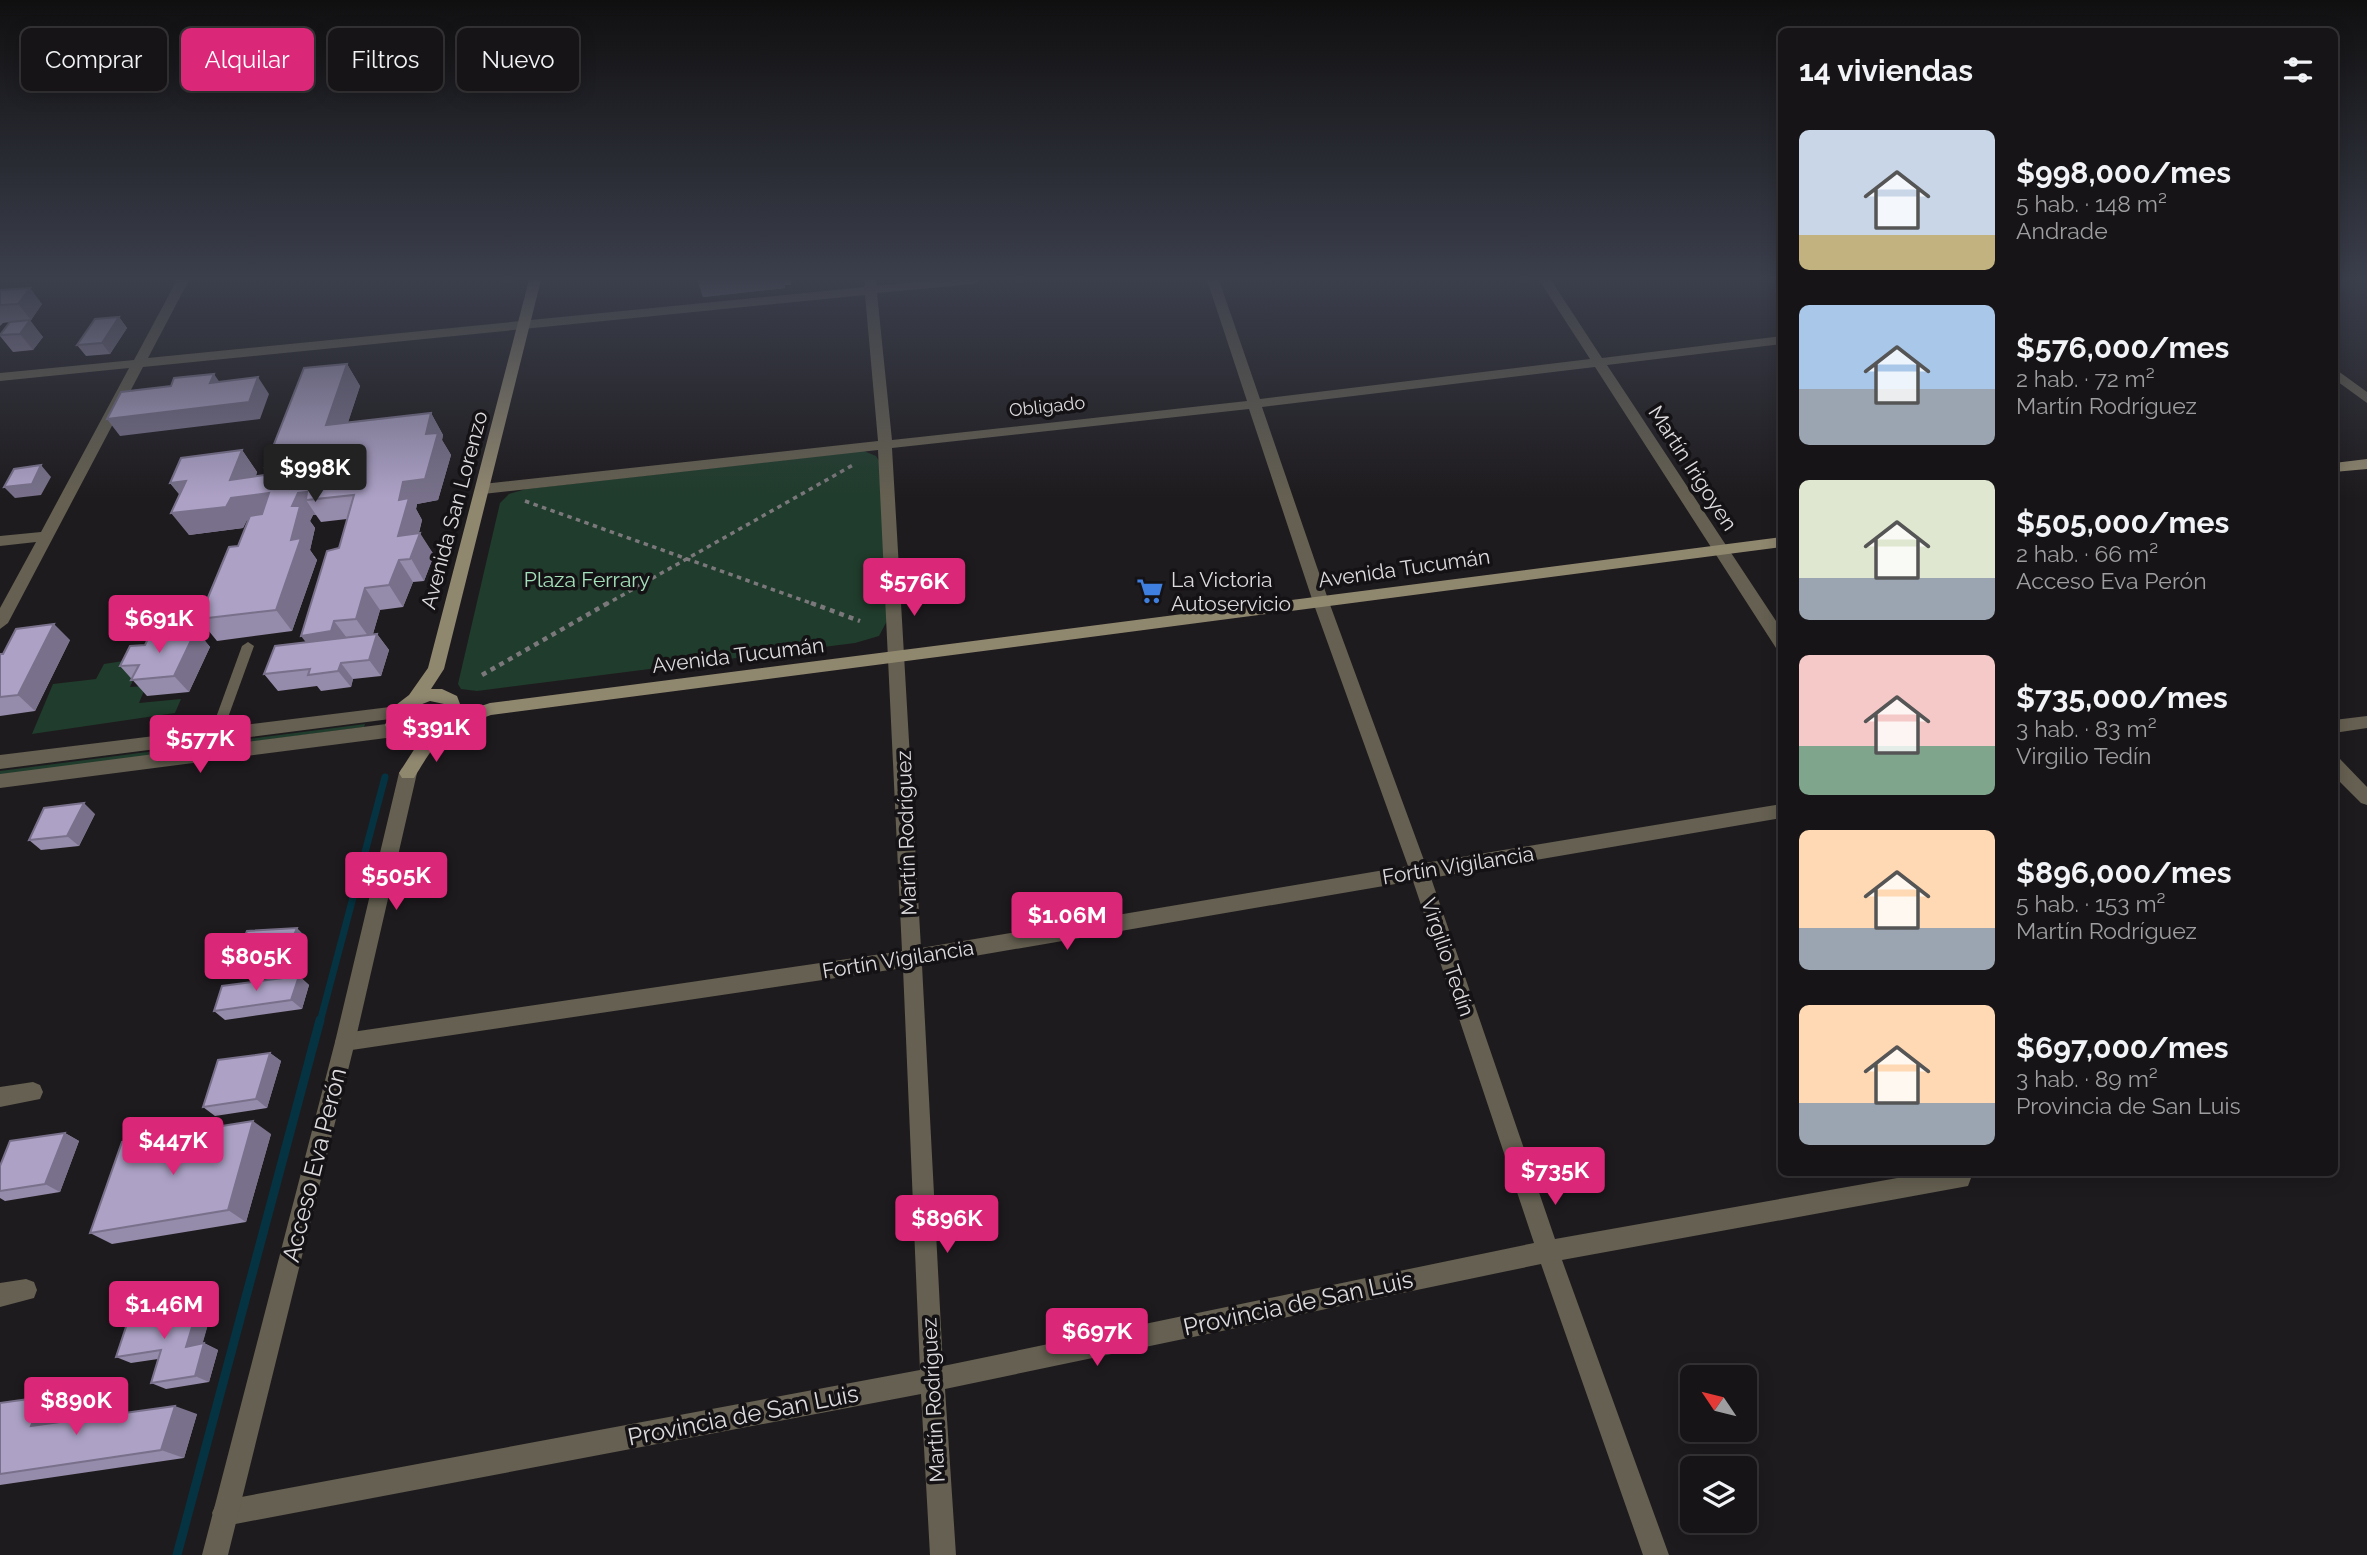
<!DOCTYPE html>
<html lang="es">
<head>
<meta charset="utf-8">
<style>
	body { margin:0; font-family:Raleway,sans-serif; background:#1f1d1f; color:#f1f3f6; height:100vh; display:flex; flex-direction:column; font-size:26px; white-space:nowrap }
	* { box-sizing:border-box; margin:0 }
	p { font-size:23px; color:#9e9ea1 }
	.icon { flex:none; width:38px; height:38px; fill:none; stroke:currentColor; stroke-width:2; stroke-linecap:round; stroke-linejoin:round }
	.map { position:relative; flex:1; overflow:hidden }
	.details { position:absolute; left:1778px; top:28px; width:560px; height:1148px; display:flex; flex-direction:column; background:#161416; border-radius:10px; box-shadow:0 4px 18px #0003,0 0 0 2px #353335 }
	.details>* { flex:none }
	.top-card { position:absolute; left:21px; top:28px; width:665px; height:63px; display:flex; gap:14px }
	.needle { width:46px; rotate:305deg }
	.fabs { position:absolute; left:1680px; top:1365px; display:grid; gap:14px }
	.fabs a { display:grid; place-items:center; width:77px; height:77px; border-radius:10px; background:#161416; box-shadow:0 4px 18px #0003,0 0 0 2px #353335; font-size:35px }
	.price { position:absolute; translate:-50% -60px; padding:0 16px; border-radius:7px; background:#db2777; color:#fff; font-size:23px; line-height:46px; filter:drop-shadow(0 2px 4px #0008) }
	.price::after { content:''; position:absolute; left:50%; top:42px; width:21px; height:16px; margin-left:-10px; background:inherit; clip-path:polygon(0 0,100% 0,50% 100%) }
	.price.current { background:#222; color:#fff }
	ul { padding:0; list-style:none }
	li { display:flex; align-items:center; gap:21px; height:175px; padding:0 21px }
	li span { display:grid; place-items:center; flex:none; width:196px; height:140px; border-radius:10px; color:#555 }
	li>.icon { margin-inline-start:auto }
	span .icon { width:84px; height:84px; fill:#fffc; stroke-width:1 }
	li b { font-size:30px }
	h2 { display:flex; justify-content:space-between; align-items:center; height:84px; padding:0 21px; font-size:30px }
	.tag { padding:0 24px; border-radius:10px; background:#161416; box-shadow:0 4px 18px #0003,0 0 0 2px #353335; font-size:24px; line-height:63px }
	.tag.current { background:#db2777; color:#fff }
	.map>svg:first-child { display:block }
	.green { fill:#203c2c }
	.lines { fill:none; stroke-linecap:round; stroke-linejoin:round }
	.stream-far1 { stroke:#053341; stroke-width:7 }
	.stream { stroke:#053341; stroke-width:9 }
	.path-far1 { stroke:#7b787b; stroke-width:3.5; stroke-dasharray:4.5 4.5; stroke-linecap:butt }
	.path { stroke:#7b787b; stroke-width:4.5; stroke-dasharray:5 5; stroke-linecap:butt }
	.service { fill:#656051; fill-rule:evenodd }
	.minor { fill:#656051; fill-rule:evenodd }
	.tertiary { fill:#656051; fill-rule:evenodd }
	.secondary { fill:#90876f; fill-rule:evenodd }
	.wall { fill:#958baa }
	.shaded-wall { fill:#79718b }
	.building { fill:#ada2c6; stroke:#79718b; stroke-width:2 }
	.labels { text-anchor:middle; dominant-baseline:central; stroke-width:7; stroke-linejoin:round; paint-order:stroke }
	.far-street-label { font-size:18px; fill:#dddbdd; stroke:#151215 }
	.street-label { font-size:21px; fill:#dddbdd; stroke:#151215 }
	.park-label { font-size:21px; fill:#a3e0ba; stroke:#151215 }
	.poi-label { font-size:21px; fill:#dddbdd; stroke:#151215; text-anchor:start }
	.near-street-label { font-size:24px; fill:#dddbdd; stroke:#151215 }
</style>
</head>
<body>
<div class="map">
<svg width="2367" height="1555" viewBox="0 0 2367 1555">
	<rect width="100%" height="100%" fill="#1e1b1e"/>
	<path class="green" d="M864,451L876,456L879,461L888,619L879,636L855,643L477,691L461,689L458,684L500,503L509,494L526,489Z
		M143,658L130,687L146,686L139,703L181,699L175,713L32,734L53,684L96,679L104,664Z
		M365,724L364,727L0,775V771Z"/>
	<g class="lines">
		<path class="stream-far1" d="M320,1022L385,777"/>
		<path class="stream" d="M177,1555L320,1020"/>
		<path class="path-far1" d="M525,501L816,605
			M605,605L853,465"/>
		<path class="path" d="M811,603L860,621
			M482,675L608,603"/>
		<path class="service" d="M248,642L254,646L222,734L216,739L212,737L210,734L242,646Z"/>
		<path class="minor" d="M177,280H189L148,358L865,287L864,280H876L877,286L938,280H980L974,284L877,293L892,440L1247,401L1207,280H1219L1260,399L1590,359L1539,280H1551L1602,358L1782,336V344L1607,365L1782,630V650L1776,648L1595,367L1262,407L1329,602L1425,863L1782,804V818L1431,878L1555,1239L1931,1172H1969L1971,1178L1968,1186L1562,1260L1669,1555H1643L1541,1264L945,1389L956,1555H930L921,1394L225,1526L216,1522L212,1513L216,1504L225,1500L920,1370L903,968L345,1051L338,1049L335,1042L338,1035L345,1033L902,951L878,450L483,494L476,489L483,484L878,441L865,295L143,367L8,623L0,629V608L36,542L0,546V536L41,532L129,368L0,381V373L134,360ZM1249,409L1313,602L1408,866L921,948L892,448ZM1413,881L1534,1243L943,1366L922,965Z
			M2334,368L2367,392V403L2334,379Z
			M2367,716V728L2334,733V720Z
			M33,1082L40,1085L43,1092L40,1099L0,1107V1087Z
			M26,1279L34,1282L37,1290L34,1298L0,1307V1283Z"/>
		<path class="tertiary" d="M398,706L406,712L398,718L0,769V755Z
			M394,723L400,725L402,730L400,735L394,737L0,788V774Z
			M2334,757L2340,759L2367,787V805L2361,803L2334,776Z
			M408,766L414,768L417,773L355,1042L228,1555H202L335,1042L399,773L402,768Z"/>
		<path class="secondary" d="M529,280H541L444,669L431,689H442L457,696L463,712L490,703L1782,537V547L491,715C442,732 441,734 414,778H402L399,773L417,745L393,740L385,725L392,708L409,695L428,668ZM430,701L444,704L447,711C437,727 423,734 405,730L402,725L404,717L412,708Z
			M2367,459V469L2334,472V463Z"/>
	</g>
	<path class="wall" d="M698,280H791V285H785V288L703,297Z
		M0,290L42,304L31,320H28L43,337L33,350L13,352L0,336V335L10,322L3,323L0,326Z
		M119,317L127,328L110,354L86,356L77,345Z
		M347,364L360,386L348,422L431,413L443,435L442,440L451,455L438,500L417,504L416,509L422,520L419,533L434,555L424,581L413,582L403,607L380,610L373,634H377L389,650L381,676L353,679L351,687L321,691L317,686L278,691L264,674L306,642L339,548L347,519L321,522L316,515H313L310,521L315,528L310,550L317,560L292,631L217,641L199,619L238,546L249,520H247L243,528L189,535L180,495L170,483L242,450L257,472L256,476L270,474L265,467Z
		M196,630L210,647L189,692L147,696L120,666L145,645Z
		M70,640L35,711L0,716V654Z
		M95,814L79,846L41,850L29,840Z
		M307,938L298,960L248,963L237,954Z
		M299,976L309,985L302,1009L225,1020L214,1011Z
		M270,1053L281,1061L267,1108L215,1116L203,1107Z
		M65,1133L79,1141L60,1192L5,1201L0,1198V1166Z
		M271,1134L246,1222L112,1244L90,1233Z
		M199,1304L212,1310L202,1344L204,1343L218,1350L209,1382L166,1389L151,1383L158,1359L131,1363L116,1357Z
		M0,1403L67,1405L61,1422L197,1414L184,1458L0,1485Z"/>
	<path class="shaded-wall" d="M709,280H783L785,288L703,297L698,281Z
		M30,288L42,304L31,320L18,304Z
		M119,317L127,328L110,354L102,343Z
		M30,320L43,337L33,350L20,334Z
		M347,364L360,386L340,447L326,425Z
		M214,374L225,390L210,383Z
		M258,377L269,394L260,419L120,436L107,419Z
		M431,413L443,435L442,440L451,455L438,500L417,504L416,509L422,520L414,550L420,533L434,555L424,581L398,536L399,500L403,482L426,434Z
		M242,450L257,472L248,496L269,493L284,515L247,520L243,528L189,535L171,513L230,480Z
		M41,465L51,477L41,495L15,498L4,487Z
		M279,465L281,489L265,467Z
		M186,481L188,505L170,483Z
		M307,492L306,500L316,515H313L310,521L315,528L310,550L317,560L292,631L276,610L291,540L292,506L298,493Z
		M399,560L413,582L403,607L389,585Z
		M365,588L380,610L371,640L356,619Z
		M334,621L350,642L318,658L301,636Z
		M54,624L70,640L35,711L18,695Z
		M196,630L210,647L189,692L174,676Z
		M377,634L389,650L381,676L369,660Z
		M341,663L353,679L351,687L338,671Z
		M84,803L95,814L79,846L67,836Z
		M297,928L307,938L298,960L288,950Z
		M299,976L309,985L302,1009L291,1000Z
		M270,1053L281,1061L267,1108L256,1099Z
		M253,1121L271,1134L246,1222L228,1210Z
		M65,1133L79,1141L60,1192L45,1184Z
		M199,1304L212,1310L200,1353L186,1347Z
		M204,1343L218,1350L209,1382L195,1376Z
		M43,1397L67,1405L56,1434L31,1426Z
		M175,1406L197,1414L184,1458L161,1450Z"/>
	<path class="building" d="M30,288L18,304L0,305V290Z
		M119,317L102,343L77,345L95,319Z
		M30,320L20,334L0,335L10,322Z
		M347,364L326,425L431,413L426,434L438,433L425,479L403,482L399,500L409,498L398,536L420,533L410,559L399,560L389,585L365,588L356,619L334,621L331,631L301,636L327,551L339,548L354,495L306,500L307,492L298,493L292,506H300L291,540L301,538L276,610L199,619L229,547L238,546L250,516L262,514L269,493L231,498L226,507L171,513L186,481L170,483L181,458L242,450L230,480L278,473L279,465L265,467L304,368Z
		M214,374L210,383L258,377L249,402L107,419L121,392L171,386L174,378Z
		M41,465L32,484L4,487L14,469Z
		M54,624L18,695L0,697V654H3L16,629Z
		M196,630L174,676L131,680L139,665L120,666L130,646L145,645L150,635Z
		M377,634L369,660L341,663L338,671L308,675L310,669L264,674L275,646Z
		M84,803L67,836L29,840L44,808Z
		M297,928L288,950L237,954L247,931Z
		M299,976L291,1000L214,1011L222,986Z
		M270,1053L256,1099L203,1107L218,1060Z
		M253,1121L228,1210L90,1233L122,1142Z
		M65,1133L45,1184L0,1191V1166L10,1141Z
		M199,1304L186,1347L204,1343L195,1376L151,1383L161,1350L116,1357L130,1315Z
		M43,1397L31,1426L175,1406L161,1450L0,1474V1403Z"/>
	<linearGradient id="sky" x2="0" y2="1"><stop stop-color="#100f10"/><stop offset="0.56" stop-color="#3b3f4c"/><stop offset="1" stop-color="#3b3f4c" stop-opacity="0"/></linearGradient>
	<rect width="2367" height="498" fill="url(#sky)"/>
	<defs>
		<g id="supermarket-bare" transform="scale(2.1)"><path d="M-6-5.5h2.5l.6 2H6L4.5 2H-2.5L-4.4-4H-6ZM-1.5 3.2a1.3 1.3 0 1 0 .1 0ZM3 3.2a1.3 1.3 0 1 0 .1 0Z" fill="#3f7fe0" stroke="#151215" stroke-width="2.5" paint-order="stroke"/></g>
	</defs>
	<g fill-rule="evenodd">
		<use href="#supermarket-bare" x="1150" y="591"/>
	</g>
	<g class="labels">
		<g class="far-street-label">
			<text transform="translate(1047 406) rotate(-6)">Obligado</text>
		</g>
		<g class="street-label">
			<text transform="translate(1693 468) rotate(57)">Martín Irigoyen</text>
			<text transform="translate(454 510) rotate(-75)">Avenida San Lorenzo</text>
			<text transform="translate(1404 568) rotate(-8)">Avenida Tucumán</text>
			<text transform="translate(738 655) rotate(-7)">Avenida Tucumán</text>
			<text transform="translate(906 833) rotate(-92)">Martín Rodríguez</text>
			<text transform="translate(1458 865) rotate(-9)">Fortín Vigilancia</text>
			<text transform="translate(1448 957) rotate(71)">Virgilio Tedín</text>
			<text transform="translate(898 959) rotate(-9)">Fortín Vigilancia</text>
			<text transform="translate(933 1400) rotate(-93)">Martín Rodríguez</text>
		</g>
		<g class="park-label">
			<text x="587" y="579">Plaza Ferrary</text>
		</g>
		<g class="poi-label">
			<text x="1171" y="579">La Victoria<tspan x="1171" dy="24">Autoservicio</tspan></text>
		</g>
		<g class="near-street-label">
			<text transform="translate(314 1165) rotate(-76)">Acceso Eva Perón</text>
			<text transform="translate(1298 1303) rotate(-12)">Provincia de San Luis</text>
			<text transform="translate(743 1415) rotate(-11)">Provincia de San Luis</text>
		</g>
	</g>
</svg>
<div class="fabs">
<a><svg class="needle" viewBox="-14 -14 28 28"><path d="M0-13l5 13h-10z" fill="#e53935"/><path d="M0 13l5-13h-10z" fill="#9e9ea1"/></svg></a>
<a><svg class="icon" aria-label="layers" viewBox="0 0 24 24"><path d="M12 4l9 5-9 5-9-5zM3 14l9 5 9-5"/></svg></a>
</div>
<b class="price current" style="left:315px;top:504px">$998K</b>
<b class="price" style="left:914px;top:618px">$576K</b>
<b class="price" style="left:159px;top:655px">$691K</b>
<b class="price" style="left:436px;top:764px">$391K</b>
<b class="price" style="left:200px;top:775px">$577K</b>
<b class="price" style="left:396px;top:912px">$505K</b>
<b class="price" style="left:1067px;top:952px">$1.06M</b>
<b class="price" style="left:256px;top:993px">$805K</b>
<b class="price" style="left:173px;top:1177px">$447K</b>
<b class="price" style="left:1555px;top:1207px">$735K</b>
<b class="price" style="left:947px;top:1255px">$896K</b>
<b class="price" style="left:164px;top:1341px">$1.46M</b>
<b class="price" style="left:1097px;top:1368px">$697K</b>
<b class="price" style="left:76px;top:1437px">$890K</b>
<div class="top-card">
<a class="tag">Comprar</a>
<a class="tag current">Alquilar</a>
<a class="tag">Filtros</a>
<a class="tag">Nuevo</a>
</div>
<section class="details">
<h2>14 viviendas<svg class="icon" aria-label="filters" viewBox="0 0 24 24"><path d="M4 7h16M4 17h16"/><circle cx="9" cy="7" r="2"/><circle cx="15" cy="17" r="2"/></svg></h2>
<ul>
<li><span style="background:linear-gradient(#c9d6e8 75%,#c2b280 0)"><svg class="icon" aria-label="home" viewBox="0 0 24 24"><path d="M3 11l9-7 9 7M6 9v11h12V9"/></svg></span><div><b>$998,000/mes</b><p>5 hab. · 148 m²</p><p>Andrade</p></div></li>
<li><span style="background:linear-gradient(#a9c7e8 60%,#9aa5b1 0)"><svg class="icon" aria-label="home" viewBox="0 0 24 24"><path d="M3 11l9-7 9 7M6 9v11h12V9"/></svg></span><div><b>$576,000/mes</b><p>2 hab. · 72 m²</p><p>Martín Rodríguez</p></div></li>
<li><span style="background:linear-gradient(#dfe7d0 70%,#9aa5b1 0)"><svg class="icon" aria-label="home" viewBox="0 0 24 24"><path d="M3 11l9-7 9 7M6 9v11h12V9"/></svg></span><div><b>$505,000/mes</b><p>2 hab. · 66 m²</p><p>Acceso Eva Perón</p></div></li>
<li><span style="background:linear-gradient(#f6c9c9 65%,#7fa58c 0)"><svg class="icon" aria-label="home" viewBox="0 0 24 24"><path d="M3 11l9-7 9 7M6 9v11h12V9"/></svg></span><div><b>$735,000/mes</b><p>3 hab. · 83 m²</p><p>Virgilio Tedín</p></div></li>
<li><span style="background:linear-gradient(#ffd9b3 70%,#9aa5b1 0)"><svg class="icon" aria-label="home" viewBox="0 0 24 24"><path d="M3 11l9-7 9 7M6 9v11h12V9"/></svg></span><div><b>$896,000/mes</b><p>5 hab. · 153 m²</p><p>Martín Rodríguez</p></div></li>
<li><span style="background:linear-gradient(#ffd9b3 70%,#9aa5b1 0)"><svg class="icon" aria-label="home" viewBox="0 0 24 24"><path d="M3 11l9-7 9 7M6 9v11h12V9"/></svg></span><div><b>$697,000/mes</b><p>3 hab. · 89 m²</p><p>Provincia de San Luis</p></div></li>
</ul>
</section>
</div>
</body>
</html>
